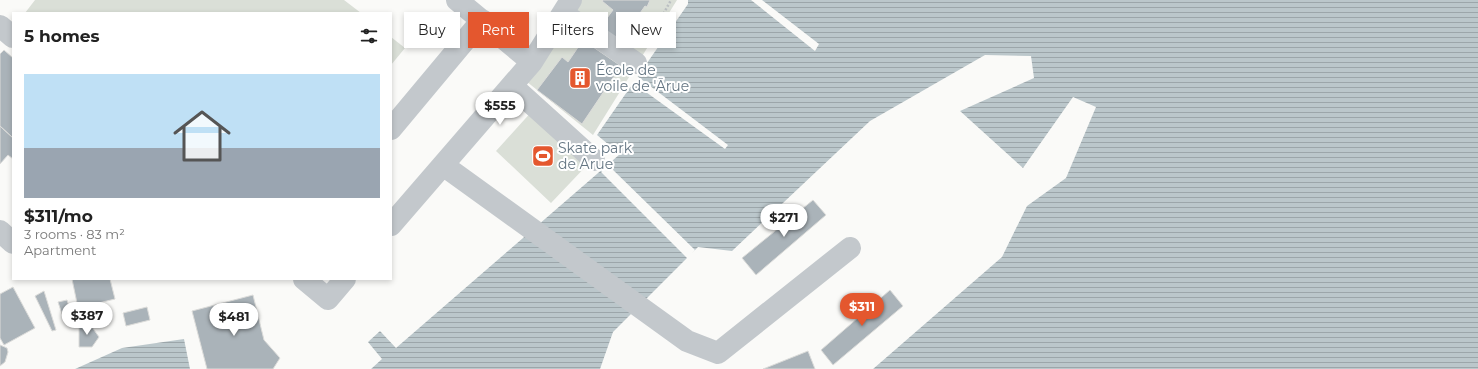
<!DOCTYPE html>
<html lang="en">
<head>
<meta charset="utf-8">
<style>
	body { margin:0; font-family:Montserrat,sans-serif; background:#f6f6f6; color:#222; height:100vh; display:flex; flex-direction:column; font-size:15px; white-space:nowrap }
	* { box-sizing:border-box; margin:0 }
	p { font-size:13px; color:#767676 }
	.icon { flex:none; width:22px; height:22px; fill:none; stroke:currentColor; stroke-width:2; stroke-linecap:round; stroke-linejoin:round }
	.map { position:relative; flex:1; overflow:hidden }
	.drawer { position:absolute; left:12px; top:12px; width:380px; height:268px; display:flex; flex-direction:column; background:#fff; border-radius:0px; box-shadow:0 2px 6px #0003 }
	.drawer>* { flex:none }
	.guide { position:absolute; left:404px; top:12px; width:380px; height:36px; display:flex; gap:8px }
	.price { position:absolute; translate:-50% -34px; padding:0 9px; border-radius:14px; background:#fff; color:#222; font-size:13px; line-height:26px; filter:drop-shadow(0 1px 2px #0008) }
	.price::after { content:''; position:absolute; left:50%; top:24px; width:12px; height:9px; margin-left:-6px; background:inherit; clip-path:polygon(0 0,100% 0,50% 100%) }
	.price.on { background:#e4572e; color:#fff }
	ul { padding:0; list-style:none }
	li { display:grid; align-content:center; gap:8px; height:212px; padding:0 12px }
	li+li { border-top:1px solid #e0e0e0 }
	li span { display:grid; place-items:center; height:124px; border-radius:0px; color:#555 }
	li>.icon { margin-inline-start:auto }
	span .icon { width:72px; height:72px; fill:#fffc; stroke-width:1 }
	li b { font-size:17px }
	h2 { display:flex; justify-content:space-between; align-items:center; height:48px; padding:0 12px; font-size:17px }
	.pill { padding:0 14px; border-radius:0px; background:#fff; box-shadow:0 2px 6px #0003; font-size:14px; line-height:36px }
	.pill.on { background:#e4572e; color:#fff }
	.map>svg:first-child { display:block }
	.pitch { fill:#dadfd7 }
	.water { fill:url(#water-rules) }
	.pier { fill:#fafaf8 }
	.building { fill:#aab3b9; stroke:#dcdcda }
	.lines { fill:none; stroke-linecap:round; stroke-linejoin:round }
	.path { stroke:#bbbfc2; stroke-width:2.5; stroke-dasharray:2 2; stroke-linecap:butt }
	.minor { stroke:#c3c8cc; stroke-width:22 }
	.labels { text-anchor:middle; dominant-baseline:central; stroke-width:4; stroke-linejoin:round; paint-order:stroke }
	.poi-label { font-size:14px; fill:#657683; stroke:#fff; text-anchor:start }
</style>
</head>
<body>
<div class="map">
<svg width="1478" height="369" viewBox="0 0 1478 369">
	<defs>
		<pattern id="water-rules" width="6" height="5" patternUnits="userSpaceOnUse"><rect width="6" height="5" fill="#bbc7cb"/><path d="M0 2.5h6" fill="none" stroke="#9ca6aa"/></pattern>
	</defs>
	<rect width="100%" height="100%" fill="#fafaf8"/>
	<path class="pitch" d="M35,0H344L361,13H25Z
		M561,0H677L593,135L516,73Z
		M391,37L405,48L391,65Z
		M534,109L590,162L551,203L496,151Z"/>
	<path class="water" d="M688,0H1478V369H873L1002,257L1027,206L1066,178L1096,107L1073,97L1023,168L960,111L1034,78L1031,56L985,55L870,121L732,251L698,247L613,332L600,369H371L382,359L368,342L380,331L396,348L620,154L597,135L688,4Z
		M184,339L190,369H75L122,348Z"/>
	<path class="pier" d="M751,0H762L819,44L815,51Z
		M637,76L728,145L725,149L632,82Z
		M609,166L695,250L688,259L601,172Z"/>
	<path class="building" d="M603,0H650L647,7L645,6L633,23L630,32L622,39L611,36L604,27L607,18L613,10L602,1Z
		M583,40L621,66L582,124L537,90L562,57L568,62Z
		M4,50L13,58V138L0,126V54Z
		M0,126L13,138V159L8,155L0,164Z
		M813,200L826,215L756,275L742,258Z
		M72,279H111H110L115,299L78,308Z
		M13,287L35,328L4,345L0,338V294Z
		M890,290L903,306L833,365L821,350Z
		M44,291L56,330L52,331L35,296Z
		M253,295L264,340L280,358L273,369H207L192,311Z
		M67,300L73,321L65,323L58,302Z
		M147,307L150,320L126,326L123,313Z
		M89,323L99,337L92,347H79V326Z
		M0,345L7,348L8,352L5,362L0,366Z
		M808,351L815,369H763Z"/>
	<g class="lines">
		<path class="path" d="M646,45L671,0"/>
		<path class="minor" d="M457,0L532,62
			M564,14L636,63
			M0,26L13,37
			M512,86L594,160
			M391,129L482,20
			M443,165L687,341L718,353L850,248
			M391,225L532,62L571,0
			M0,231L13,243
			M304,279L328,299L345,279"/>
	</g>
	<defs>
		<g id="building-square" transform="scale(1.15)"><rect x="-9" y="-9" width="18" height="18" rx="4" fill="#e4572e" stroke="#fff"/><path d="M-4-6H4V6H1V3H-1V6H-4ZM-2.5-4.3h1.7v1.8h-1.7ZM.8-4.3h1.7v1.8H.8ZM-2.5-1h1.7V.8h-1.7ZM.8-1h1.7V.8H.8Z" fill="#fff"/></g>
		<g id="stadium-square" transform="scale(1.15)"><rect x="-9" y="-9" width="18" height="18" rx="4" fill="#e4572e" stroke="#fff"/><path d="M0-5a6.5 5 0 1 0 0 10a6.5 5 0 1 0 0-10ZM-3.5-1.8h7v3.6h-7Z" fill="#fff"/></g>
	</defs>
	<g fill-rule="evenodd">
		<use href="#building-square" x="580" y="78"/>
		<use href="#stadium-square" x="543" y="156"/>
	</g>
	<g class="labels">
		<g class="poi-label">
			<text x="596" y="70">École de<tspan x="596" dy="16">voile de 'Ārue</tspan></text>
			<text x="558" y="148">Skate park<tspan x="558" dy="16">de Arue</tspan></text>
		</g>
	</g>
</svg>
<b class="price" style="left:500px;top:126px">$555</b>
<b class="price" style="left:784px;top:238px">$271</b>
<b class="price on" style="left:862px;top:327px">$311</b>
<b class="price" style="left:87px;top:336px">$387</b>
<b class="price" style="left:234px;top:337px">$481</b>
<div class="guide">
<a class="pill">Buy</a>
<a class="pill on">Rent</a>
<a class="pill">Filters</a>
<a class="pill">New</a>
</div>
<section class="drawer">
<h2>5 homes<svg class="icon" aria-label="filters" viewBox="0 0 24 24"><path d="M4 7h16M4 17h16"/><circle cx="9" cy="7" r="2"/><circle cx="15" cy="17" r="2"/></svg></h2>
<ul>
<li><span style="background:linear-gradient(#bfe0f5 60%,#9aa5b1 0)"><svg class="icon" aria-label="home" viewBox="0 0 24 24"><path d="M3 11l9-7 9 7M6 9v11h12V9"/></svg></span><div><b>$311/mo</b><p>3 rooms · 83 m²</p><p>Apartment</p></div></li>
</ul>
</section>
</div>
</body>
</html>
